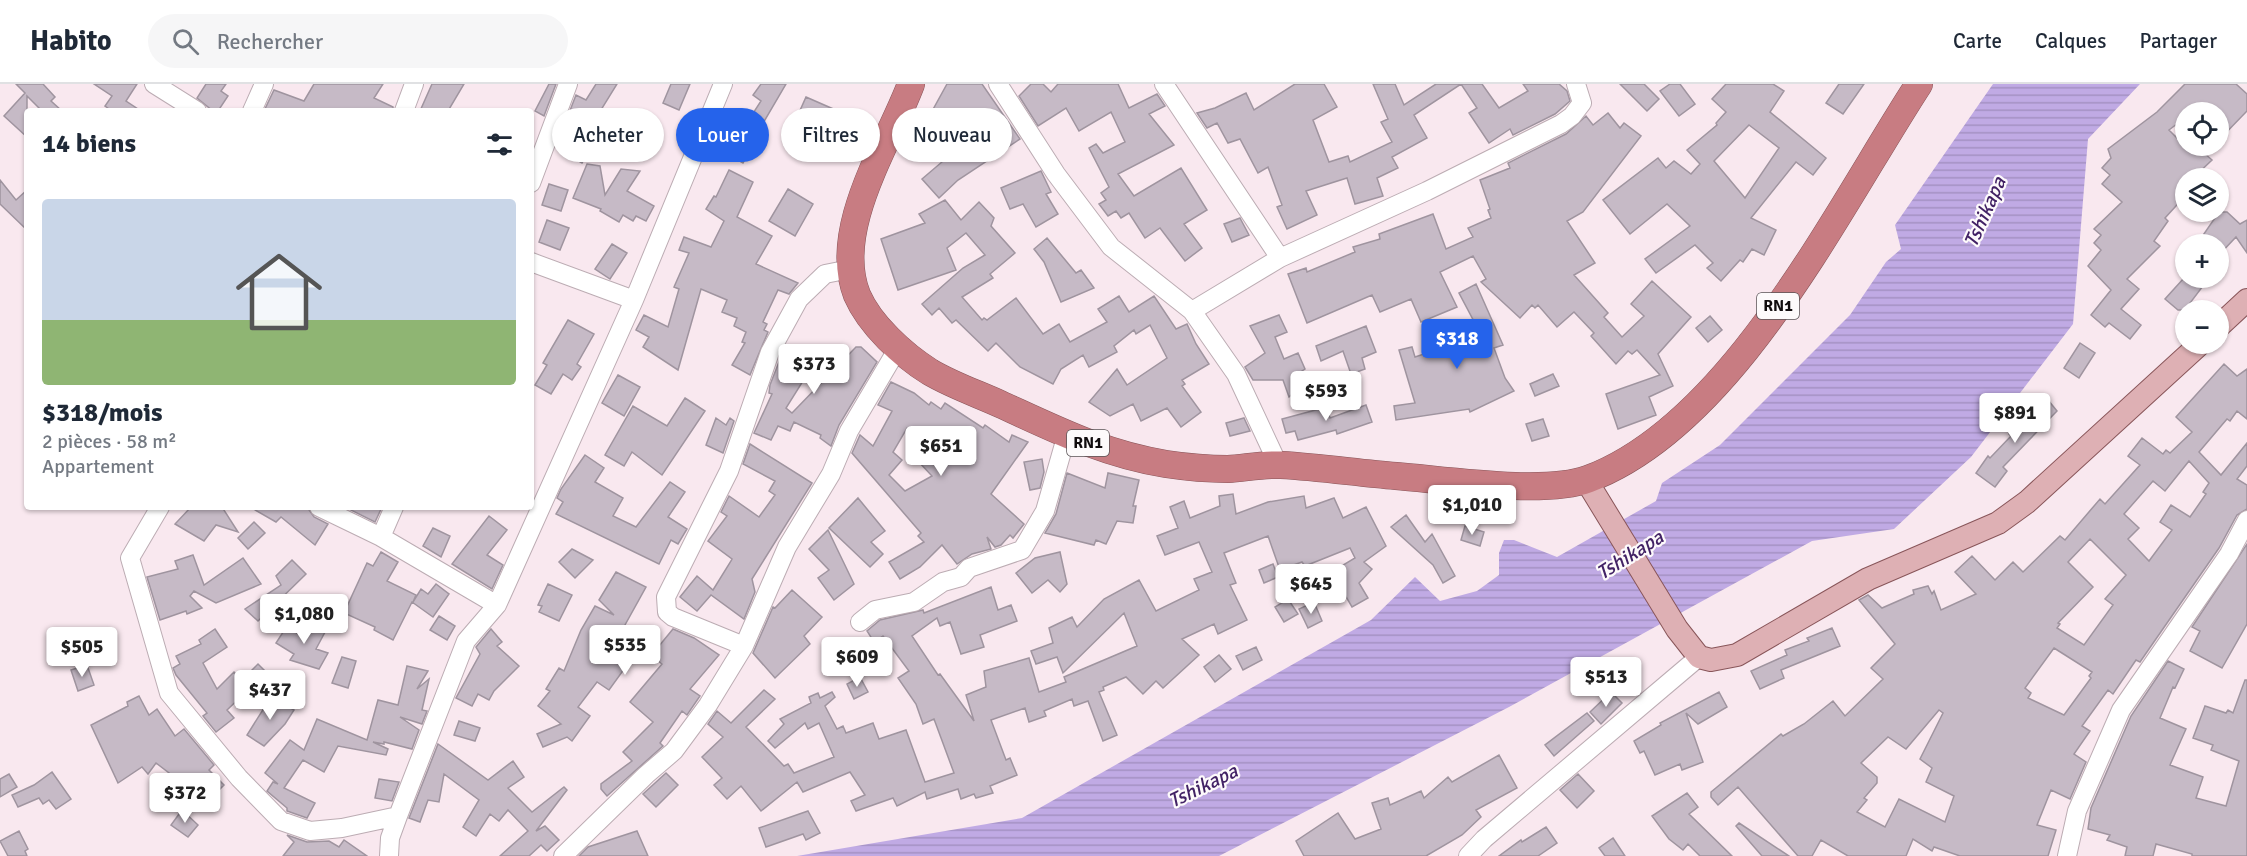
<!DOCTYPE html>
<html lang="fr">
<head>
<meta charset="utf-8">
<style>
	body { margin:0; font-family:Signika,sans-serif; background:#f6f6f7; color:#1f2937; height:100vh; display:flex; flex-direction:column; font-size:22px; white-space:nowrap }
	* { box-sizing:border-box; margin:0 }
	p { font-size:20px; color:#747a83 }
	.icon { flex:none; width:33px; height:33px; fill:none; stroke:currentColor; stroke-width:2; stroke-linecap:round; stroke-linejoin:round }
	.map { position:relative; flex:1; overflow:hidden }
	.side { position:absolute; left:24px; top:24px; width:510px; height:402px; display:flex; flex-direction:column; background:#fff; border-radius:6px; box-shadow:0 2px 4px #0004 }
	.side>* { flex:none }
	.banner { position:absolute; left:552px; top:24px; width:570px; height:54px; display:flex; gap:12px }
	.controls { position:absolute; left:2175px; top:18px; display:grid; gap:12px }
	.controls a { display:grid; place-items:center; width:54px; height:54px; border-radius:50%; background:#fff; box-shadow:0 2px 4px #0004; font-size:30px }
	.price { position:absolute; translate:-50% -51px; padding:0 14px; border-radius:6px; background:#fff; color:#222; font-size:20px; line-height:39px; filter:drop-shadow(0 2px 3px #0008) }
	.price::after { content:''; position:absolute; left:50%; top:36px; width:18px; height:14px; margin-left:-9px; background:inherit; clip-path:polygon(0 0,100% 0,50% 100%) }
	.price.selected { background:#2563eb; color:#fff }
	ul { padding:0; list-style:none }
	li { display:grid; align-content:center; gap:12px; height:318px; padding:0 18px }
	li+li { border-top:2px solid #e0e1e3 }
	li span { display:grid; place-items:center; height:186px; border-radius:6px; color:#555 }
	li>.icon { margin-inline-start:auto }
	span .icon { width:108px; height:108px; fill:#fffc; stroke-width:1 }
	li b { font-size:26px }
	h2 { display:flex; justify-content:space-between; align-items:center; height:72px; padding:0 18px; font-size:26px }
	.chip { padding:0 21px; border-radius:27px; background:#fff; box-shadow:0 2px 4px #0004; font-size:21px; line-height:54px }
	.chip.selected { background:#2563eb; color:#fff }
	header { display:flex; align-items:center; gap:36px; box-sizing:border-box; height:84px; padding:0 30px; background:#fff; border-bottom:2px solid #e0e1e3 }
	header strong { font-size:28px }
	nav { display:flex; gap:33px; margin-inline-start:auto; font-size:21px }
	.search { width:420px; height:54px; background:#f6f6f7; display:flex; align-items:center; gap:15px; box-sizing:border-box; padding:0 21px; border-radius:33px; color:#747a83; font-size:22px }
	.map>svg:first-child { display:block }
	.water { fill:url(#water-rules) }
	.building { fill:#c6bac6; stroke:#9f949f; stroke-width:1.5; fill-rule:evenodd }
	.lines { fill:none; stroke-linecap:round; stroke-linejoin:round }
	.minor-casing { stroke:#bcacb3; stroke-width:20 }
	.major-casing { stroke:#885559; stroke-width:24 }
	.highway-casing { stroke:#885559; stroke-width:28 }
	.minor { stroke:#fff; stroke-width:18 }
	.major { stroke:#deb0b4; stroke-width:22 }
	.highway { stroke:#c87c82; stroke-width:27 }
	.labels { text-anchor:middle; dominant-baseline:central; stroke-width:4.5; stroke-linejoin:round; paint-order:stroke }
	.shield { fill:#fdfafb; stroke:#585355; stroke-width:1.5 }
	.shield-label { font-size:16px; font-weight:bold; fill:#110c0e }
	.water-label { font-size:20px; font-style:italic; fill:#422265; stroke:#fdfafb }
</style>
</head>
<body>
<header>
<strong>Habito</strong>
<div class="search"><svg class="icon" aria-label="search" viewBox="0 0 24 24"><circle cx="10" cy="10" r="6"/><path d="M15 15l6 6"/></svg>Rechercher</div>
<nav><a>Carte</a><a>Calques</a><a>Partager</a></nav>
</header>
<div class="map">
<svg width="2247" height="772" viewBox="0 0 2247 772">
	<defs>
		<pattern id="water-rules" width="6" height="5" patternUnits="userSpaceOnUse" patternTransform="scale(1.5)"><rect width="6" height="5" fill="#c0aae4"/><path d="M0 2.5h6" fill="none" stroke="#a491c2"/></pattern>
	</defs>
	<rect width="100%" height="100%" fill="#f9e8ef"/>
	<path class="water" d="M1993,0H2140L2088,55L2073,240L1971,373L1894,445L1812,457L1509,623L1219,772H797L1022,734L1371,536L1415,493L1440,517L1477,507L1499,491V469L1504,456H1514L1557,473L1656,417L1662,399L1720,361L1850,231L1886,178L1901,165L1895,141Z"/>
	<path class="building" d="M16,0H43L55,13L51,17L62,27H42L27,12V53L4,32L25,9Z
		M94,0H137L126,17L141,27H112L105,22L112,12Z
		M206,0H226L221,7L228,12L218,27H213L197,14Z
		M314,0H383L374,14L393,23V27H264L274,6L304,17Z
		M432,0H464L448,27H420Z
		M549,0H556L544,32L535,27Z
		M596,0H617L599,29L649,48L638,67L594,50L595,56L582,79L559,66L571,45L564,42L576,11L586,16Z
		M671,0H690L679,26L663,19Z
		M761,0H786L748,65L750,66L743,79L727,70L761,17L753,11Z
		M947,0H982L1020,55L958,96L939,114L922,95L963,60L925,40Z
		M1031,0H1043L1051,8L1058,0H1118L1129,24L1157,10L1165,22L1149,30L1174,61L1118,90L1134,112L1181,84L1207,126L1184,140L1202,164L1185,177L1160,144L1145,154L1129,129L1121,134L1116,127L1108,132L1099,120L1106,116L1101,109L1109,103L1089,64L1096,60L1103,69L1125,58L1111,28L1079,47L1066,24L1038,42L1019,12Z
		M1295,0H1324L1337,23L1313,36L1329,78L1348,72L1350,78L1392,58L1381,38L1388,35L1373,0H1395L1404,21L1436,0H1482L1499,24L1528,7L1523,0H1559L1567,7L1570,17L1555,30L1513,51L1510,45L1489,59L1469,29L1477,24L1461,0L1414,31L1427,54L1392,73L1398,84L1377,94L1383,112L1355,120L1347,94L1306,107L1317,131L1287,145L1277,123L1282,121L1268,83L1258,89L1240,55L1228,59L1217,39L1207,44L1197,29L1215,24L1246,9L1254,26Z
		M1620,0H1644L1659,15L1647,27Z
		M1670,0H1680L1695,20L1679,32L1660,7Z
		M1726,0H1773L1784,7L1770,28L1826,74L1813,91L1796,78L1751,134L1776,146L1764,171L1752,165L1743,178L1740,176L1721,197L1707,184L1713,179L1695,161L1656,189L1645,175L1690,142L1667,120L1630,150L1603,116L1658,74L1666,84L1674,77L1691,90L1700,80L1687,66L1717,41L1716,39L1726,28L1712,15ZM1749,41L1779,64L1745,114L1714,77Z
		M1839,0H1864L1843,30L1826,19Z
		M2185,0H2236L2247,10V27L2218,57V28H2186V33L2169,46L2185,62H2196L2212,76L2193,94H2186V111L2165,134L2168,137L2154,157L2160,162L2127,195L2139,205L2121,225L2141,241L2130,255L2109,239L2105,243L2091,231L2111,206L2088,182L2101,166L2094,159L2101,151L2094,145L2122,118L2102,100L2110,91L2102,84L2111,74L2108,65L2157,28Z
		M806,13L847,31L838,50L798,31Z
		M1608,29L1620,44L1624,39L1641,52L1583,128L1567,137L1595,179L1574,191L1608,229L1604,233L1622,253L1644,232L1631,220L1652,197L1691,233L1658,270L1673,302L1649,313L1656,331L1618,345L1606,310L1660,291L1637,266L1632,270L1628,267L1616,280L1591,252L1594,249L1574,228L1557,243L1538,221L1535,224L1532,221L1520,234L1481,198L1486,195L1473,172L1440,188L1457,223L1421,238L1411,215L1380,228L1372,211L1307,239L1288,190L1306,184L1307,188L1355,168L1353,163L1380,155L1379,150L1433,130L1446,165L1473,153L1468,144L1491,134L1488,126L1490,125L1480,96L1510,84L1508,79L1566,50L1586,32L1593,41Z
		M587,80L600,82L605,111L621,85L640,87L627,107L654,122L646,137L636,132L633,137L623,131L619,138L600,127L601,125L573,114Z
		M729,86L753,98L737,133L772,152L756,180L798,199L789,210L778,206L763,238L767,240L764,246L768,248L750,291L732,281L745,259L742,258L746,248L734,242L737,234L722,228L727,216L701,205L678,286L643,263L649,253L636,246L644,231L668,243L679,205L674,203L689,169L679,166L684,153L711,163L724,137L706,125L714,112L716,113Z
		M1041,87L1051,108L1046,110L1058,130L1036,143L1023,120L1010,125L1001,104Z
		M0,96L16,116L27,106V146L0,120Z
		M549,100L568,106L561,127L542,121Z
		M788,105L813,120L795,152L769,137Z
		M945,116L961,136L979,118L994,134L991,142L1015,169L990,190L993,194L962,213L982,236L984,234L987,236L1016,214L1043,250L1059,240L1070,258L1107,238L1098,225L1119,212L1129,228L1154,212L1176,245L1187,240L1196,260L1209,280L1182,296L1185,300L1182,302L1201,328L1181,343L1167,324L1141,337L1133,320L1110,332L1089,318L1117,285L1127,301L1167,274L1150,241L1136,250L1134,246L1114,262L1117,268L1089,283L1083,271L1061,285L1053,300L1020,283L996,259L988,267L956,236L952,239L939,224L932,231L922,220L963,184L985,171L966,149L947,164L956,186L898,206L881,155L925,139L919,130Z
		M2219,128H2227L2240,140L2247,136V169L2236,153L2218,172V160H2197Z
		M1240,134L1249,151L1232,158L1224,140Z
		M547,136L569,144L560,166L539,158Z
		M1047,154L1076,189L1081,186L1094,204L1061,218L1044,178L1034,165Z
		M612,160L627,169L610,195L595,185Z
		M2184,194H2209L2190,219L2199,226H2178L2165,215Z
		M1476,200L1503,261L1494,264L1505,294L1514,307L1470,328L1469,325L1396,336L1394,322L1415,319L1399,266L1412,263L1415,273L1472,254L1470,251L1479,247L1459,209Z
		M1279,231L1287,248L1275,253L1284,275L1298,269L1305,285L1302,287L1307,297L1289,313L1283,296H1253L1245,283L1265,269L1250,242Z
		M1710,232L1722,246L1708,258L1696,244Z
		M568,236L594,250L577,280L581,283L572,296L563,290L551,310L535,301L547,281L543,279Z
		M1366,242L1376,268L1362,274L1365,285L1351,290L1343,267L1321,277L1316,262Z
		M2080,259L2095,269L2079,294L2064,284Z
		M856,263H861L877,278L839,341L831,362L820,354L821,351L794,338L790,347L778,342L771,356L754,349L772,310L769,309L770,301L784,265L813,281L786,324L792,329Z
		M2224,280L2237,292L2247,285V335L2237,327L2230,337L2227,335L2199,368L2221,391L2247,359V382L2237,395L2247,401V425L2237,431L2219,464L2140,578L2136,576L2113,610L2108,606L2082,642L2090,647L2074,670L2086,678L2070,715L2051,706L2037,741L2056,746L2048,772H1960L1934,763L1932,767L1913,755L1906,772H1848L1821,756L1812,772H1798L1738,703L1718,721L1711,713V708L1781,650L1783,652L1804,640L1833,617L1845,632L1883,595L1871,584L1895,560L1859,516L1868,511L1882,524L1914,510L1913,506L1928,502L1932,510L1934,507L1941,526L1976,510L1955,488L1972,472L1995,496L2013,478L2023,488L2060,452L2065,456L2100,415L2105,420L2140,381L2128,372L2142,354L2163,370L2166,366L2170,369L2192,348L2176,333ZM2189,377L2209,399L2203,408L2206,410L2190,433L2171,421L2160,438L2172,446L2149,477L2128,455L2139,444L2124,430L2153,397L2165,407ZM2090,455L2126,491L2105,515L2113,521L2084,561L2057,544L2060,540L2058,539L2093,503L2068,478ZM2054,564L2092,588L2089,592L2091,594L2064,631L2028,614L2031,609L2025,604ZM1939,626L1943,629L1920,675L1932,684L1926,698L1954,712L1945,738L1899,715L1885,743L1857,728L1867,716L1864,714L1877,699V693L1861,679L1888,653L1906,665Z
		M1553,290L1559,302L1535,312L1530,300Z
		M618,291L640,303L624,332L602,319Z
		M891,298L914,309L929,321L931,318L941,325L945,319L983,344L985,341L1009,358L1012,351L1028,358L991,410L1024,440L1013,454L1010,451L1001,461L995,463L987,453L991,465L972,470L957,480L942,461L920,483L900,495L889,478L924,458L918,452L921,449L852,369L860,351L873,362L892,327L878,321ZM907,344L935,362L918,377L932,392L905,407L889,391L902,376L893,368Z
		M685,314L705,327L662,391L632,368L624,382L605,371L633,322L667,342Z
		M2048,316L2057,327L2003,383L2007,387L1995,403L1976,389L1988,372L1990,374L2011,352L2009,350Z
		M1366,321L1372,338L1337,350L1336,346L1298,356L1295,347L1286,349L1282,335L1327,323L1330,334Z
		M716,334L726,341L730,334L734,337L723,369L706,361Z
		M1244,334L1250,347L1230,352L1226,339Z
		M1543,335L1549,352L1532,357L1526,340Z
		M750,360L812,399L752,495L755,508L744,535L711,511L697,527L680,513L697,492L713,506L731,477L732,475L708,457L727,432L721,428L729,412L759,433L775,411L769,407L775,397L743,380Z
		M585,371L604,384L595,398L623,414L613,432L636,443L670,398L685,408L668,433L687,445L678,460L671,456L659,480L556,430L563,418L557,414L561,405Z
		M1042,375L1044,388L1040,404L1030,406L1024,378Z
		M1067,389L1105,404L1108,389L1139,396L1133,422H1136L1133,439L1117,437L1106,460L1096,456L1094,461L1045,449L1056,430Z
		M1233,410L1236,430L1268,418L1304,412L1306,424L1334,414L1343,434L1366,423L1386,462L1364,478L1372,485L1359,499L1368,514L1352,523L1341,504L1326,515L1315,498L1355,474L1350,464L1305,482L1302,478L1280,486L1268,452L1224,469L1236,499L1230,501L1247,536L1218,550L1214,540L1182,555L1199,571L1163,604L1156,597L1143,610L1126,593L1103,603L1104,606L1099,608L1117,651L1103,657L1088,617L1074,622L1072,615L1044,627L1046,632L1029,638L1025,624L991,636L1006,676L1010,674L1017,691L990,702L993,709L976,714L974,710L961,715L958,705L927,715L925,708L897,722L893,714L856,727L851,717L865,711L850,688L803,708L797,698L761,727L741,702L727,715L714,701L722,694L702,673L723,653L708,640L717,627L731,639L764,606L775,615L746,643L784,682L788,680L794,689L834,673L819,639L808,645L805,639L775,664L768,657L784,640L780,635L811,619L809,613L818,609L820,614L832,608L835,613L825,622L837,645L843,642L846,649L873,639L879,655L906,646L925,698L954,689L934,635L923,640L916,620L898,594L909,587L883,552L874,558L867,547L880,536L923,526L924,529L991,503L998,526L1011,521L1017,537L980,551L984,563L961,570L950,538L940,542L937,534L912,552L938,591L940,590L974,637L966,611L986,603L984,587L1029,574L1039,608L1066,598L1064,593L1137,562L1124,529L1063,589L1057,573L1036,580L1031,567L1053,559L1049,544L1072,533L1077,543L1104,515L1139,496L1156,527L1199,506L1194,495L1212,488L1199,458L1165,471L1157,452L1178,444L1170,423L1184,417L1190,434L1220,422L1219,412Z
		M858,414L885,447L871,458L883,470L870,483L829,444Z
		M191,423H222L238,448L216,441L204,457L175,440Z
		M250,423H307L314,433L328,440L315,461L281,433L276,438Z
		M345,423H382L375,438Z
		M1406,431L1425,458L1432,450L1455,492L1443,499L1433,481L1391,443Z
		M489,432L507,446L487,471L503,481L492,505L452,480Z
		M254,438L265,449L248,465L238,454Z
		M1465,442L1484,448L1480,462L1461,456Z
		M433,444L450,452L441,473L423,462Z
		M828,446L854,500L834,516L818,494L829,486L809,465Z
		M2247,460V540L2222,584L2190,567L2200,547L2192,543Z
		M572,465L593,476L575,494L559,478Z
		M381,468L398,478L387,497L416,511L413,518L421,505L428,510L436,500L449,510L433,533L412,518L393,556L374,546L375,543L344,529L367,479L373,482Z
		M1060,468L1067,500L1060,508L1048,496L1032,509L1016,489L1035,474Z
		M193,471L204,501L243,474L261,500L216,519L194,507L190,512L202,524L187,530L186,527L160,536L147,493L178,485L175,477Z
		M292,476L306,490L258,537L245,525L281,501L276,492Z
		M1273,480L1278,493L1264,499L1259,486Z
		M616,488L646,503L625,541L659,562L673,545L694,554L719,571L690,605L700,612L687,631L682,627L660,659L663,662L607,712L601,705V700L632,677L623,668L653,638L630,618L662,580L640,563L609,606L597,598L578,623L590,632L572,657L567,653L543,663L537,650L561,640L538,622L550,607L546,605L559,584L564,587L581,546L595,522L614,531L599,516Z
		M548,500L572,511L559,537L539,528L542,522L538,521Z
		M792,506L822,533L804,552L810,560L775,594L753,569L773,523L775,524Z
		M1288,515L1298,530L1284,538L1275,523Z
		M1314,518L1322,537L1308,544L1299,525Z
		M439,532L455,542L447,556L430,546Z
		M305,537L325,548L316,565L328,569L319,585L290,576L294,570L276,559L287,542L298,550Z
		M1832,544L1840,562L1781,586L1784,594L1760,605L1751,587L1787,571L1785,566L1809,557L1807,554Z
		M215,545L227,563L203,579L217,605L234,588L242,596L258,580L277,599L257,615L247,607L227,626L234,634L216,648L203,632L207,629L176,591L173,584L180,580L176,572L201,560L199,556Z
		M491,545L502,558L497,562L519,582L494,607L489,616L478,610L472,622L456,614L480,570L476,563Z
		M1256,563L1262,576L1243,586L1236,572Z
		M1219,571L1231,585L1215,598L1204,583Z
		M342,573L356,577L348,604L332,599Z
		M2168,577L2184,585L2175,604L2173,603L2160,634L2186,645L2170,681L2203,693L2196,714L2226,722L2239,677L2211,666L2213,661L2193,654L2205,622L2226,629L2228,626L2233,629L2245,596H2247V772H2192V770L2156,760L2153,772H2125L2127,763L2107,756L2110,751L2088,745L2091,724L2131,632Z
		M87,581L94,601L78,607L71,586Z
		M407,582L428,587L417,605L429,595L422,626L427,627L422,640L400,633L419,646L412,665L384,658V660L373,658L388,665L386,671L338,662L324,688L303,676L284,704L315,719L307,734L287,727V724L267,707L273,698L278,700L265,689L290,656L304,666L317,635L367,656L378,616L398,621Z
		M860,593L868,608L854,615L847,600Z
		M1611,608L1622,619L1601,640L1590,628Z
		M1719,608L1727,623L1698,640L1686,629L1703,678L1682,686L1680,680L1655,691L1644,667L1640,669L1634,657L1661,641L1660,639Z
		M139,612L149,631L157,625L175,652L184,645L214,681L209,686L224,701L207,718L156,679L148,690L142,683L118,699L91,641L128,622L127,618Z
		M271,613L294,626L285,640L264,662L247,651Z
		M1587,629L1594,637L1554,672L1545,661Z
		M459,637L480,644L475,657L454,651Z
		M438,660L488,696L513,677L524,693L508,704L532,728L564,703L567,706L536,747L545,742L559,756L547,767L541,761L529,772H500L528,747L508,726L499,737L490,730L476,752L463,743L479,716L444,690L439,718L428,716L420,738L409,734Z
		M1499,671L1517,704L1476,726L1481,733L1462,751L1426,772H1304L1296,757L1338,729L1355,755L1381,745L1372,719L1388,714L1390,721L1421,707L1424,714L1448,693L1452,698Z
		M52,688L71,715L56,725L49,716L43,720L39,714L18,723L12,711L34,701Z
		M666,689L678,701L656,723L643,710Z
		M9,690L17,703L0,713V695Z
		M1578,690L1594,707L1577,724L1560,706Z
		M379,695L399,698L392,717L375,714Z
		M1687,709L1698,723L1689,730L1732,772H1700L1688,760L1683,766L1669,755L1652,732Z
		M182,726L198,741L188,753L171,741Z
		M808,727L820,749L806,756L803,750L766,763L759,744Z
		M1739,739L1789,772H1762L1736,742Z
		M1546,743L1557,759L1538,772H1499L1521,756L1522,758Z
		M19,747L28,765L25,767L27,772H8L0,757Z
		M637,747L648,772H579L588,763Z
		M287,751L307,758L329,757L339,763L344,756L367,772H283L294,758Z
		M1613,754L1625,772H1605L1599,764Z"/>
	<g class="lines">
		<g class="minor-casing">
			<path id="minor" d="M154,0L197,27
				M998,0L1056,90L1111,163L1192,227L1236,290L1278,380
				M1164,0L1280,174
				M252,27L264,0
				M404,27L414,0
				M531,99L568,0
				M531,178L634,216
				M1192,227L1280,174L1427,107L1561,40L1572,32L1582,19L1576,0
				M160,423L130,474L169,609L239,694L281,737L310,747L342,744L398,732
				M319,423L381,453L497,521
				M381,453L394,423
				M860,538L875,526L914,518L943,498L961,493L969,484L1022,466L1045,427L1067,350
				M744,562L673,533L667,528L666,513L729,387L770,268L799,215L825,190L850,185
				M389,772L390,754L398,732L466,557L497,521L634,216L723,0
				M563,772L646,691L674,667L708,621L744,562L787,463L831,390L849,347L898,264
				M1468,772L1484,755L1699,573
				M2067,772L2077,727L2121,626L2229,470L2247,436"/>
		</g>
		<g class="major-casing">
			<path id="major" d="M2218,243L2247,216
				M1586,396L1677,545L1699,573L1711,576L1737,571L1868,495L1998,439L2027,418L2200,260"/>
		</g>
		<g class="highway-casing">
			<path id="highway" d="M911,0C888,61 831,145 857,211C870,241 903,271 930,288C952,301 978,310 1000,320C1057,346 1104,370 1166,380C1186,383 1208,385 1228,385C1245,384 1263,380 1281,381C1320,383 1358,389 1396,392C1446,396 1544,411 1588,395C1733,341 1838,124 1919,0"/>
		</g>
		<use href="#minor" class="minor"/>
		<use href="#major" class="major"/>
		<use href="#highway" class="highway"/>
	</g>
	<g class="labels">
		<g class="shield">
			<rect x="1757" y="209" width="42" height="26" rx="4.5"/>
			<rect x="1067" y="346" width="42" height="26" rx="4.5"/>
		</g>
		<g class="shield-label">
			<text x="1778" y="222">RN1</text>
			<text x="1088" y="359">RN1</text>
		</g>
		<g class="water-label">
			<text transform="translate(1985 128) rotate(-66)">Tshikapa</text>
			<text transform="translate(1630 471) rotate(-32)">Tshikapa</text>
			<text transform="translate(1203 702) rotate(-26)">Tshikapa</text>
		</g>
	</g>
</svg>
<div class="controls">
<a><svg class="icon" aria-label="locate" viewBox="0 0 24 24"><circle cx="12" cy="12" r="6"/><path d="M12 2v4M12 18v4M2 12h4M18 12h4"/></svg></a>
<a><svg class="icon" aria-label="layers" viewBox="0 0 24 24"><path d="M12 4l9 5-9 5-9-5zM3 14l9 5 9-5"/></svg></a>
<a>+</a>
<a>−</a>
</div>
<b class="price selected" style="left:1457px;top:286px">$318</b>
<b class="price" style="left:814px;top:311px">$373</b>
<b class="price" style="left:1326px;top:338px">$593</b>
<b class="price" style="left:2015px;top:360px">$891</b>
<b class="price" style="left:941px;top:393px">$651</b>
<b class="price" style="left:1472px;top:452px">$1,010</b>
<b class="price" style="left:1311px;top:531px">$645</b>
<b class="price" style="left:304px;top:561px">$1,080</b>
<b class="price" style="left:625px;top:592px">$535</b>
<b class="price" style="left:82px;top:594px">$505</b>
<b class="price" style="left:857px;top:604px">$609</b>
<b class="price" style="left:1606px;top:624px">$513</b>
<b class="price" style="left:270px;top:637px">$437</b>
<b class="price" style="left:185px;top:740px">$372</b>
<div class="banner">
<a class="chip">Acheter</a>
<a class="chip selected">Louer</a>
<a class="chip">Filtres</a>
<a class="chip">Nouveau</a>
</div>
<section class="side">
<h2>14 biens<svg class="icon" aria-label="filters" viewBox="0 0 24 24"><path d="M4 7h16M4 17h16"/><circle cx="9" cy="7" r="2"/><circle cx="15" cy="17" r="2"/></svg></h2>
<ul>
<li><span style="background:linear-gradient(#c9d6e8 65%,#8fb573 0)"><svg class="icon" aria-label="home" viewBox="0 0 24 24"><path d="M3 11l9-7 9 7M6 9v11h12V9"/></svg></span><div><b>$318/mois</b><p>2 pièces · 58 m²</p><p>Appartement</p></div></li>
</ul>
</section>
</div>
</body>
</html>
